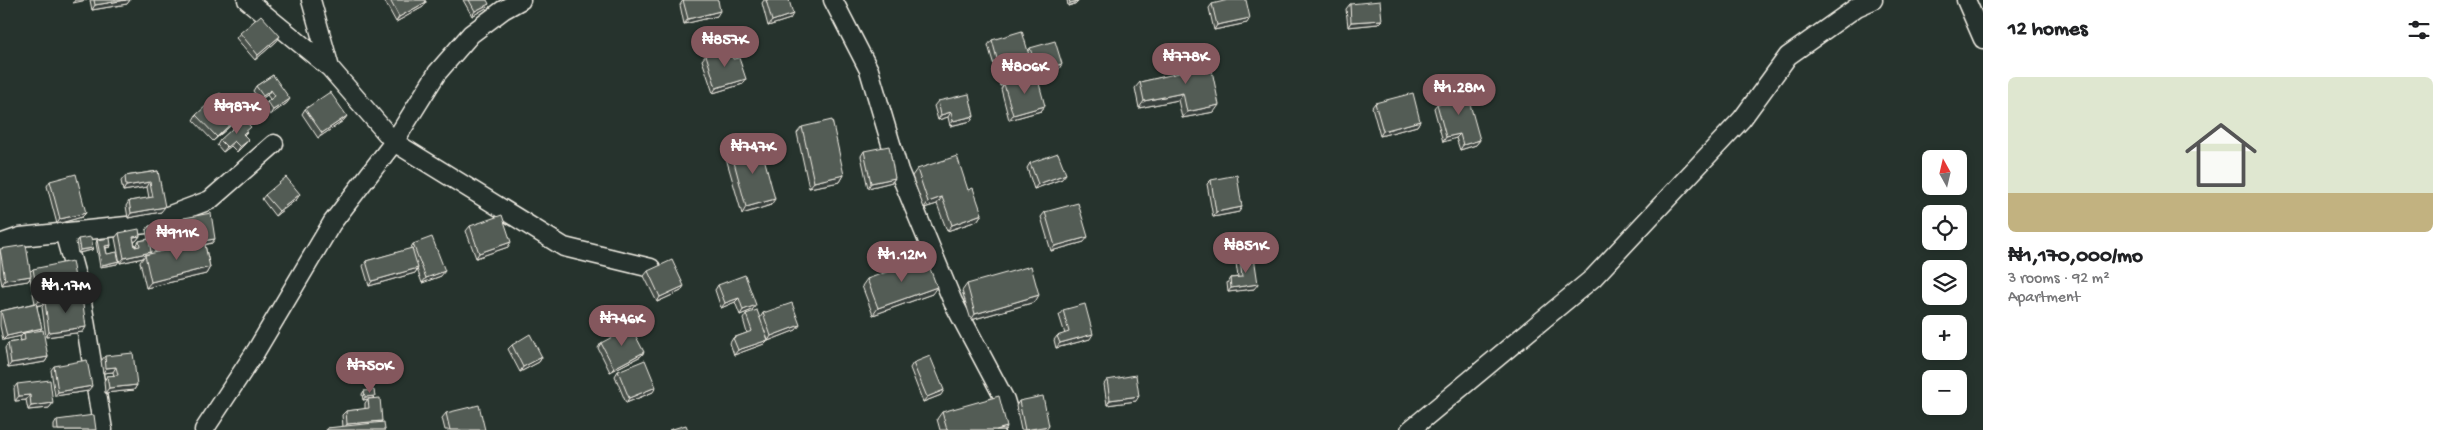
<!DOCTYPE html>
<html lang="en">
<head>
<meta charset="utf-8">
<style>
	body { margin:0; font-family:"Gochi Hand",sans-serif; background:#f6f6f6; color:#202124; height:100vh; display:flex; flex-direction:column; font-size:19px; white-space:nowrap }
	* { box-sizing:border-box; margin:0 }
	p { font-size:16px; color:#757577 }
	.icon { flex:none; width:28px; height:28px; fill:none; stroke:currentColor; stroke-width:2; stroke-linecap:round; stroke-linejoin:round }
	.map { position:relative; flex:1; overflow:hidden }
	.side { display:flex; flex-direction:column; background:#fff; width:475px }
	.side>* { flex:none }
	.needle { width:32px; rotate:352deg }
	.buttons { position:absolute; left:1922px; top:150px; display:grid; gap:10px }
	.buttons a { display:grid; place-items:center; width:45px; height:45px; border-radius:8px; background:#fff; box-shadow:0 2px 8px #0003; font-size:25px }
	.price { position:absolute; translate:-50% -42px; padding:0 11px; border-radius:18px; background:#84575d; color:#fff; font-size:16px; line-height:32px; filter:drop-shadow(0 1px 2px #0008) }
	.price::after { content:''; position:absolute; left:50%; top:30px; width:15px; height:11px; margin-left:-8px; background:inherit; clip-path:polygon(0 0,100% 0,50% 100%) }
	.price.on { background:#222; color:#fff }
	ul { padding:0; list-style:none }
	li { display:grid; align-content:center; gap:10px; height:265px; padding:0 25px }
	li+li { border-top:1px solid #e0e0e0 }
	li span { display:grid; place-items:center; height:155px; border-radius:8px; color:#555 }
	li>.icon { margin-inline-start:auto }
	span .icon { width:90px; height:90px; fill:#fffc; stroke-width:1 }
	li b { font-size:21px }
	h2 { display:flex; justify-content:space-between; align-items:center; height:60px; padding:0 25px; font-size:21px }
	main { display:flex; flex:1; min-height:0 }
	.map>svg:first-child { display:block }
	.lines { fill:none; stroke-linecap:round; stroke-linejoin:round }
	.street-casing { stroke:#f4f1e8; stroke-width:21 }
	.street { stroke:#26332d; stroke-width:18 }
	.wall { fill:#474f49; stroke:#f4f1e8 }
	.shaded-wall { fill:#39403c; stroke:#f4f1e8 }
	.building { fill:#525c55; stroke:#f4f1e8 }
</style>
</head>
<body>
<main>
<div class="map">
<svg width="1983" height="430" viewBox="0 0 1983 430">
	<rect width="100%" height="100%" fill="#26332d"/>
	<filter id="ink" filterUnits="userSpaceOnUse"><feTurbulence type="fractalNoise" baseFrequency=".02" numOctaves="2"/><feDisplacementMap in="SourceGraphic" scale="10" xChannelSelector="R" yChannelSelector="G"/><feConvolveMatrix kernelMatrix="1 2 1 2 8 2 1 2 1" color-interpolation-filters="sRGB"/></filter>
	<g filter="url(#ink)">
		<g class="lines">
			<g class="street-casing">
				<path id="street" d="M247,0L330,68L394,142L564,247L651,268
					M311,0L330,68
					M833,0L869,70L899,171L953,302L1005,400L1014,430
					M1966,0L1983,39
					M64,232L80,290L103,430
					M0,244L20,237L146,224L210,200L274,144
					M204,430L256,351L332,223L394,142L437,73L471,34L503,10L521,0
					M1410,430L1593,278L1742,119L1788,56L1857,7L1873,0"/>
			</g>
			<use href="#street" class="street"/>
		</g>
		<path class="wall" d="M90,0H130L127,4L92,10Z
			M384,0H425L426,2L423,7L396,22Z
			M463,0H487L486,8L472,16Z
			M683,0L717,16L684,24L680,5Z
			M764,0H789L790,19L768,26L762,3Z
			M1067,0H1078L1077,3L1068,6Z
			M1212,4L1247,23L1214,30L1209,8Z
			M1350,4L1382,20L1378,24L1348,27L1346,9Z
			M240,33L277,41L255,60L236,38Z
			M992,40L1028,51L1030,48L1059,69L1034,76L1033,74L1031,77L1045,106L1041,111L1009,120L1001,89L1004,84L1000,86L988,45Z
			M706,55L733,59L743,84L713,93L702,60Z
			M1177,63L1214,112L1182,118L1178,100L1139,108L1135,88L1140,82L1173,75L1172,70Z
			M273,75L287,103L270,115L264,106L267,102L270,99L267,95L260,100L253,91L256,86Z
			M1448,90L1480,140L1476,145L1460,150L1456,138L1443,142L1434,108L1437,104L1446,101L1445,95Z
			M938,101L974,116L971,121L950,126L948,117L938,120L934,106Z
			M1375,103L1420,121L1417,126L1380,136L1372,107Z
			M305,109L347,116L343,121L318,138L302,114Z
			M196,115H240L237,120L213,141L193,120Z
			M802,127L844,175L840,182L809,188L797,133Z
			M247,132L244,135L245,144L237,152L231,146L223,152L217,145L220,140Z
			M731,151L771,205L742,214L726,158Z
			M864,151L895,178L892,182L868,188L861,156Z
			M1030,163L1062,179L1034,189L1027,168Z
			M917,169L968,190L982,214L977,221L947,231L937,204L924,208L912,176Z
			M158,171L161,212L128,218L126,206L129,201L149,198L147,187L123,191L121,181L125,176Z
			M1211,180L1239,212L1213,217L1207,184Z
			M50,181L82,217L57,224L47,186Z
			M265,195L297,199L275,216L262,199Z
			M1045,212L1084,242L1051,251L1041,217Z
			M184,218L212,243L205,245L210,267L206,274L146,288L140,262L143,258L120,263L115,238L119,233L140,236L136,241H134L136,247V246L139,241L148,239L146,230L149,226L166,233L163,234L164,240L167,239V238L171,234L182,231L180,223Z
			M470,226L508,247L476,258L466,231Z
			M78,239L93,248L92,250L78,253L76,242Z
			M97,240L111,245L110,247L106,248L107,254L117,264L100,267L96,243Z
			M413,244L441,276L422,283L417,269L415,273L369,286L363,266L366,261L410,249Z
			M0,249L31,271L33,269L75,298L83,332L46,337L42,307L44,304L37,306L40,331L48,357L45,362L8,368L5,348L8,343L21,341L20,338L21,336L3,340L0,326V312L1,311L35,303L30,278L28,281L2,285L0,275Z
			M1240,259L1254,289L1228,292L1227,283L1230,278L1238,277L1236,263Z
			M648,271L681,291L657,302L644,276Z
			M867,279L932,294L873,315L862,286Z
			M967,284L1035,302L971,320L962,291Z
			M718,285L756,305L752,310L740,315L735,302L721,308L715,290Z
			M1063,310L1090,339L1056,348L1054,340L1057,336L1065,334L1059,315Z
			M763,313L800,325L796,330L768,341L767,340L764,344L734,355L730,343L733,338L747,333L743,319L746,314L760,318Z
			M601,343L644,352L641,356L610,372L598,348Z
			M512,345L542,357L539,362L520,372L508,349Z
			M105,356L137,385L134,390L105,393L104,381L107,376H114L113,372L103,373L101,361Z
			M913,363L941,395L923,402L910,368Z
			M54,366L88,391L55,396L51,370Z
			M618,371L653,392L626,403L615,376Z
			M1107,380L1136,401L1107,405L1104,384Z
			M17,384L53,403L49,408L28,410L26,400L15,401L14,388Z
			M364,391L375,396L373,398L382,421L381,422L385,430H326L327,428L343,427L342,415L346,411L365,409V403L368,399L363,400L362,394Z
			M1019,401L1046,430H1021L1016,406Z
			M942,412L1005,430H940L937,419Z
			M446,413L485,430H445L442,418Z
			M57,420L96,430H54V425Z"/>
		<path class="shaded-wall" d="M75,0H87L73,3Z
			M126,0H130L127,4L92,10L95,5Z
			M1078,1L1077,3L1068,6L1070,3Z
			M426,2L423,7L396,22L399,17Z
			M489,4L486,8L472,16L475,11Z
			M720,11L717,16L684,24L688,19Z
			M793,14L790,19L768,26L772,21Z
			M1250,18L1247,23L1214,30L1217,25Z
			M1382,20L1378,24L1348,27L1351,22Z
			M280,36L277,41L255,60L258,55Z
			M1062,64L1059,69L1034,76L1037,71Z
			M1034,72L1031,77L1000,86L1003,81Z
			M746,79L743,84L713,93L716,88Z
			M271,90L267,95L260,100L263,96Z
			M1183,93L1178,100L1139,108L1144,101Z
			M290,99L287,103L270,115L273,110Z
			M1219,105L1214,112L1182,118L1187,112Z
			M1045,106L1041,111L1009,120L1013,115Z
			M951,112L948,117L938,120L941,115Z
			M240,115L237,120L213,141L217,137Z
			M347,116L343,121L318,138L322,133Z
			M974,116L971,121L950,126L953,121Z
			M1420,121L1417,126L1380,136L1383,131Z
			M1460,134L1456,138L1443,142L1446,137Z
			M249,140L237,152L240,147Z
			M1480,140L1476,145L1460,150L1463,145Z
			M234,141L231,146L223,152L227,147Z
			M1066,174L1062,179L1034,189L1038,184Z
			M844,175L840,182L809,188L814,182Z
			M895,178L892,182L868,188L871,183Z
			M150,182L147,187L123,191L126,186Z
			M300,194L297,199L275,216L279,211Z
			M942,197L937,204L924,208L928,202Z
			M775,199L771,205L742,214L746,207Z
			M165,207L161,212L128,218L131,213Z
			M1242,207L1239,212L1213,217L1216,212Z
			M86,213L82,217L57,224L60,219Z
			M982,214L977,221L947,231L952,225Z
			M169,229L166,233L159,235L162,230Z
			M140,236L136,241L130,242L133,237Z
			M1088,237L1084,242L1051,251L1055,246Z
			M215,239L212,243L185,248L188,243Z
			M511,242L508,247L476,258L479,253Z
			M111,245L110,247L104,248L105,246Z
			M93,248L92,250L78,253L80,250Z
			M151,252L148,257L145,255L143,258L120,263L124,258Z
			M119,261L117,264L100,267L102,265Z
			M210,267L206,274L146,288L151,282Z
			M418,268L415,273L369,286L372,281Z
			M445,271L441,276L422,283L426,278Z
			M31,276L28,281L2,285L5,280Z
			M1258,284L1254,289L1228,292L1231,288Z
			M684,286L681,291L657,302L660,297Z
			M937,287L932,294L873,315L878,308Z
			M78,294L75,298L45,302L44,304L35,306L39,301Z
			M1039,295L1035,302L971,320L975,314Z
			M739,298L735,302L721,308L725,303Z
			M756,305L752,310L740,315L743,310Z
			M800,325L796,330L768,341L771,336Z
			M86,327L83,332L46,337L49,332Z
			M42,328L38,333H24L21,336L3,340L7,336Z
			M1093,334L1090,339L1056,348L1060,343Z
			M768,340L764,344L734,355L738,350Z
			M644,352L641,356L610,372L614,368Z
			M48,357L45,362L8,368L11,363Z
			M542,357L539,362L520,372L523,367Z
			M116,367L113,372L103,373L106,368Z
			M137,385L134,390L105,393L109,388Z
			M92,386L88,391L55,396L58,392Z
			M656,387L653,392L626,403L629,398Z
			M944,390L941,395L923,402L927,397Z
			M30,395L26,400L15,401L19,396Z
			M375,396L373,398L363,400L365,397Z
			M1139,396L1136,401L1107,405L1110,400Z
			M53,403L49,408L28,410L31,406Z
			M382,421L378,426L344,429L347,424Z
			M1049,426L1046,430H1027Z
			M1007,427L1005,430H996Z"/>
		<path class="building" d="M94,0H126L95,5Z
			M390,0H425L426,2L399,17Z
			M469,0H487L489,4L475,11Z
			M683,0H718L720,11L688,19Z
			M766,0H789L793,14L772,21Z
			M1069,0H1078V1L1070,3Z
			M1228,0H1246L1250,18L1217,25L1212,4Z
			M1380,1L1382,20L1351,22L1350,4Z
			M261,15L280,36L258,55L240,33Z
			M1022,31L1034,72L1003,81L992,40Z
			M1055,41L1062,64L1037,71L1030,48Z
			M729,48L733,59L739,58L746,79L716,88L706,55Z
			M1209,56L1219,105L1187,112L1183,93L1144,101L1140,82L1179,73L1177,63Z
			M273,75L290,99L273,110L267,102L275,96L271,90L263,96L256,86Z
			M1037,76L1045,106L1013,115L1004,84Z
			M1465,86L1480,140L1463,145L1460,134L1446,137L1437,104L1451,100L1448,90Z
			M330,92L347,116L322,133L305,109Z
			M220,93L240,115L217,137L196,115Z
			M1413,93L1420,121L1383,131L1375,103Z
			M969,94L974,116L953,121L951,112L941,115L938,101Z
			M243,119L251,127L243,134L249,140L240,147L234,141L227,147L220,140Z
			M832,120L844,175L814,182L802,127Z
			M760,143L775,199L746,207L731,151Z
			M889,146L895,178L871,183L864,151Z
			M1058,153L1066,174L1038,184L1030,163Z
			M957,156L968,190L973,188L982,214L952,225L942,197L928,202L917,169Z
			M158,171L165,207L131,213L129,201L153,197L150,182L126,186L125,176Z
			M76,174L86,213L60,219L50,181Z
			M1237,175L1242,207L1216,212L1211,180Z
			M286,177L300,194L279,211L265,195Z
			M1078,203L1088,237L1055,246L1045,212Z
			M211,213L215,239L188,243L184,218Z
			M502,215L511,242L479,253L470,226Z
			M168,222L169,229L162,230L164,240L172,239L171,234L182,231L185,246L155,252L149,226Z
			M139,229L140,236L133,237L135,247L140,246L139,241L149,239L151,252L124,258L119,233Z
			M91,237L93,248L80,250L78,239Z
			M432,237L445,271L426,278L413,244Z
			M110,238L111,245L105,246L107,254L117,252L119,261L102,265L97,240Z
			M204,241L210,267L151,282L145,255Z
			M26,245L31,276L5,280L0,249Z
			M412,248L418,268L372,281L366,261Z
			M1254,257L1258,284L1231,288L1230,278L1242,277L1240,259Z
			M926,258L937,287L878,308L867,279Z
			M672,260L684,286L660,297L648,271Z
			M72,261L78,294L39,301L33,269Z
			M1031,266L1039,295L975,314L967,284Z
			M745,275L756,305L743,310L739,298L725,303L718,285Z
			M82,297L86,327L49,332L45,302Z
			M36,303L42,328L7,336L1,311Z
			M792,303L800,325L771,336L763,313Z
			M1085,304L1093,334L1060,343L1057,336L1069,332L1063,310Z
			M757,310L768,340L738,350L733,338L752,331L746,314Z
			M631,327L644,352L614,368L601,343Z
			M43,330L48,357L11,363L8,343L25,340L24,333Z
			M530,334L542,357L523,367L512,345Z
			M133,353L137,385L109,388L107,376L118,375L116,367L106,368L105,356Z
			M930,356L944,390L927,397L913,363Z
			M87,360L92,386L58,392L54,366Z
			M645,360L656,387L629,398L618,371Z
			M1136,375L1139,396L1110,400L1107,380Z
			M50,380L53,403L31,406L30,395L19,396L17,384Z
			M374,390L375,396L365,397L364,391Z
			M999,396L1007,427L996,430H947L942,412Z
			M1043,396L1049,426L1025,430L1019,401Z
			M380,398L382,421L347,424L346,411L369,408L368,399Z
			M479,405L485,430H450L446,413Z
			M94,415L96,430H58L57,420Z
			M384,422L385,430H327V428Z
			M686,425L688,430H669Z"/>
	</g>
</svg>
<div class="buttons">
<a><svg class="needle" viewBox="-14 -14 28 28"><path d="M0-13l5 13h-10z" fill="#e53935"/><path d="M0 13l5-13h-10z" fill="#757577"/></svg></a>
<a><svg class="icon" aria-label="locate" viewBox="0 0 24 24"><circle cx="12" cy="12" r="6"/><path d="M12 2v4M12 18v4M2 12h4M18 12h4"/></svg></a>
<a><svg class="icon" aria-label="layers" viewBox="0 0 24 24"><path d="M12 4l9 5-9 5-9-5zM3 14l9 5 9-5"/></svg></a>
<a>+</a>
<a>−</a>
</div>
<b class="price" style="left:725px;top:68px">₦857K</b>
<b class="price" style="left:1186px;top:85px">₦778K</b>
<b class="price" style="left:1025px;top:95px">₦806K</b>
<b class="price" style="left:1459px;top:116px">₦1.28M</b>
<b class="price" style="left:237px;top:135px">₦987K</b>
<b class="price" style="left:753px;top:175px">₦747K</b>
<b class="price" style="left:177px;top:261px">₦911K</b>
<b class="price" style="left:1246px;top:274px">₦851K</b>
<b class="price" style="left:902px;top:283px">₦1.12M</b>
<b class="price on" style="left:66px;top:314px">₦1.17M</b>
<b class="price" style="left:622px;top:347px">₦746K</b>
<b class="price" style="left:370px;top:394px">₦750K</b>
</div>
<section class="side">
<h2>12 homes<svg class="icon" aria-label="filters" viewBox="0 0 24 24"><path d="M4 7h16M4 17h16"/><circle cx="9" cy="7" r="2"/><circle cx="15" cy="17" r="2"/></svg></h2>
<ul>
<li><span style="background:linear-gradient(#dfe7d0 75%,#c2b280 0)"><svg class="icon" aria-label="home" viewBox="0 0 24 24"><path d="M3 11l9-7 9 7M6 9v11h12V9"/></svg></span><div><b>₦1,170,000/mo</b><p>3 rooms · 92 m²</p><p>Apartment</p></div></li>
</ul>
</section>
</main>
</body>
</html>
